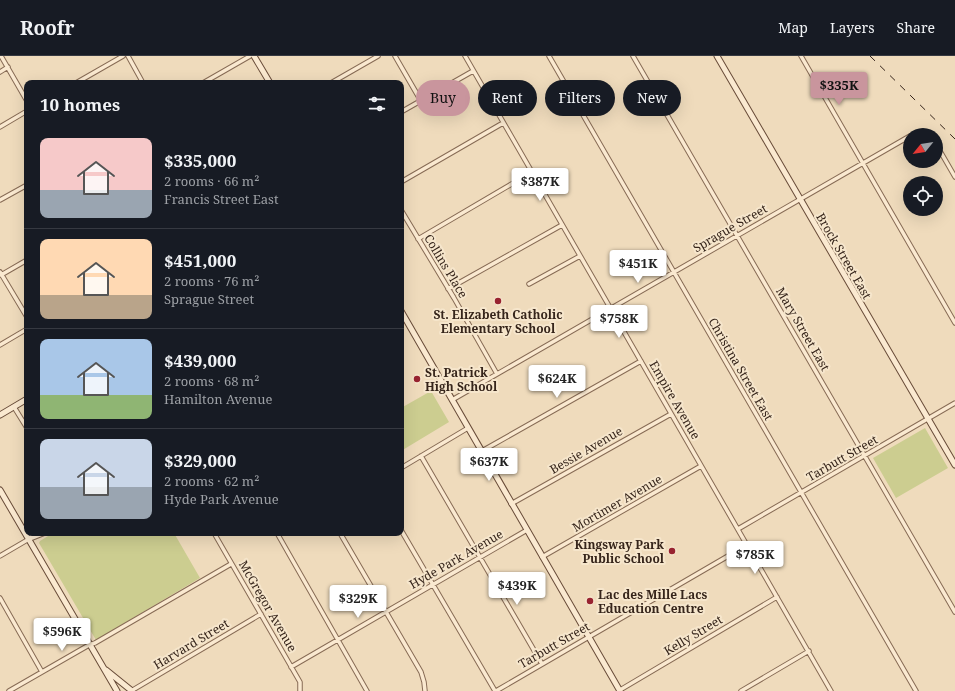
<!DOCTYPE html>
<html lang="en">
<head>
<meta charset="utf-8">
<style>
	body { margin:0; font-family:"Noto Serif",serif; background:#20242c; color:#f1f3f6; height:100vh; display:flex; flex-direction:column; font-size:15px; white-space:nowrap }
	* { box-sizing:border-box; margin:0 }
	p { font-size:13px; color:#9ea1a6 }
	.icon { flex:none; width:22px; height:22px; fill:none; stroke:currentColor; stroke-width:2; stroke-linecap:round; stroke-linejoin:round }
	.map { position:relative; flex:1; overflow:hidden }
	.details { position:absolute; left:24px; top:24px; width:380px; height:456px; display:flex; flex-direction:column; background:#171b24; border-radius:8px; box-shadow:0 4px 16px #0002 }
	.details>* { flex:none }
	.banner { position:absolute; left:416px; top:24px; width:380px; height:36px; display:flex; gap:8px }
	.needle { width:26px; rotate:240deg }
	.controls { position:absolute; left:903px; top:72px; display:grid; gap:8px }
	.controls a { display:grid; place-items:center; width:40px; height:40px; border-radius:50%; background:#171b24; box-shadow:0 4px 16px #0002; font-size:20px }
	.price { position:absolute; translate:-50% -34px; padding:0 9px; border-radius:4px; background:#fff; color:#222; font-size:13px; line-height:26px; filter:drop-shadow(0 1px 2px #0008) }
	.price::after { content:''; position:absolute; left:50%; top:24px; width:12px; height:9px; margin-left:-6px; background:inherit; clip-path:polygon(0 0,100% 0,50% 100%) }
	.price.on { background:#c9959d; color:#111 }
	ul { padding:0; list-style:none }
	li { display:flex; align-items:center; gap:12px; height:100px; padding:0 16px }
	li+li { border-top:1px solid #363941 }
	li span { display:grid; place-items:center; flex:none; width:112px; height:80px; border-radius:8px; color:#555 }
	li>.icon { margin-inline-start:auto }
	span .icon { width:48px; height:48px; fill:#fffc; stroke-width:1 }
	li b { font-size:17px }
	h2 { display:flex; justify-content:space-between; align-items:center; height:48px; padding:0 16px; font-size:17px }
	.chip { padding:0 14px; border-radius:18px; background:#171b24; box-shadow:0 4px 16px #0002; font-size:14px; line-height:36px }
	.chip.on { background:#c9959d; color:#111 }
	header { display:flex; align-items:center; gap:24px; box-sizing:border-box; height:56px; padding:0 20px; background:#171b24; border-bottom:1px solid #363941 }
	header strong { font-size:19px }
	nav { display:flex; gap:22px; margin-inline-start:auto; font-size:14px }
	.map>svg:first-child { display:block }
	.green { fill:#cccd90 }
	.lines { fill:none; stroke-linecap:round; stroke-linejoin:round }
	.street-casing { stroke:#876b55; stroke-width:5.5 }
	.secondary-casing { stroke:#694c39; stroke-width:7 }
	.street { stroke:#fae9d0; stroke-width:3.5 }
	.secondary { stroke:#fae9d0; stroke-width:5 }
	.rail { stroke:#36251b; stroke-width:1; stroke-dasharray:7 7; stroke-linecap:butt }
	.poi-dot { fill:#982330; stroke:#f6e6cc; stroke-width:1.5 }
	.labels { text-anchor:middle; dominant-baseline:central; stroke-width:4; stroke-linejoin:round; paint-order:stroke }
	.street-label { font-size:12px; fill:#36251b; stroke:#f6e6cc }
	.poi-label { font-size:12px; font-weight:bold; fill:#36251b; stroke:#f6e6cc; text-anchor:start }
</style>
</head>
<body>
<header>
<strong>Roofr</strong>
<nav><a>Map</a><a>Layers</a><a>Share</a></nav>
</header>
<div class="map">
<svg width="955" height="635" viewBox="0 0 955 635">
	<rect width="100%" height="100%" fill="#efdbbc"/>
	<path class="green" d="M431,335L449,366L401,395V352Z
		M925,372L948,412L896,442L873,402Z
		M53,477H174L200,522L96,584L39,487L40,485Z"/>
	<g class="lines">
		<g class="street-casing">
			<path id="street" d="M1,0L27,45
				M128,0L143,27
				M395,0L421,45
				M465,0L831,635
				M549,0L916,635
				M633,0L955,556
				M801,0L955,267
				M0,16L8,11
				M76,27L123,0
				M203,27L250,0
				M331,27L378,0
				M401,56L473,15
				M0,71L27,55
				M912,79C919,75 923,74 929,79
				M936,88L955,121
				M401,126L503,67
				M0,144L27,129
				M401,154L454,242L497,318
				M418,183L532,116
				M0,216L27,261
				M1,219L27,204
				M529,228L580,200
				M448,233L562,169
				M0,289L27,273
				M452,344L910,80
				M14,351L27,372
				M482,395L641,305
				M421,400L542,608
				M401,412L468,372
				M511,448L671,358
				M738,473L955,347
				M401,474L495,635
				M214,477L300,626V635
				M277,477L367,635
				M340,477L421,616L424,626L425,635
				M30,483L45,477
				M0,500L29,483L35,477
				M542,501L701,410
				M0,542L42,616
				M291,611L527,474
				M620,634L777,541
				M9,635L89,589L95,587L231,508
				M131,635L261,558
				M496,635L747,489
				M741,635L809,595"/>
		</g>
		<g class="secondary-casing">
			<path id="secondary" d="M254,0L270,27
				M717,0L955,409
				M401,255L620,635
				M0,359L27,343
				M0,434L117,635
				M106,614L132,635"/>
		</g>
		<use href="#street" class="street"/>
		<use href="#secondary" class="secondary"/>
		<path class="rail" d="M870,0L955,83"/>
	</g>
	<g class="poi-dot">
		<circle cx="498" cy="245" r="4"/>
		<circle cx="417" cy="323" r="4"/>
		<circle cx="672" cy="495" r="4"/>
		<circle cx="590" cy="545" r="4"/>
	</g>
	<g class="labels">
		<g class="street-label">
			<text transform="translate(730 172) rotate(-30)">Sprague Street</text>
			<text transform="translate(844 200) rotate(60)">Brock Street East</text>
			<text transform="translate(446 210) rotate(59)">Collins Place</text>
			<text transform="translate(803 273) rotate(60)">Mary Street East</text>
			<text transform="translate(741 313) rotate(60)">Christina Street East</text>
			<text transform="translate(675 344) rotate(60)">Empire Avenue</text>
			<text transform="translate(586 394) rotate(-30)">Bessie Avenue</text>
			<text transform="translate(842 402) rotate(-30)">Tarbutt Street</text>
			<text transform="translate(617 447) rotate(-30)">Mortimer Avenue</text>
			<text transform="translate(456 503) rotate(-30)">Hyde Park Avenue</text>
			<text transform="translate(268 550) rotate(60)">McGregor Avenue</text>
			<text transform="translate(693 579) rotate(-31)">Kelly Street</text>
			<text transform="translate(191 588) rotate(-31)">Harvard Street</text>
			<text transform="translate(554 589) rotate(-30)">Tarbutt Street</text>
		</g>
		<g class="poi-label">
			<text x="498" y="258" text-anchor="middle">St. Elizabeth Catholic<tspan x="498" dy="14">Elementary School</tspan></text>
			<text x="425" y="316">St. Patrick<tspan x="425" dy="14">High School</tspan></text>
			<text x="664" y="488" text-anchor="end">Kingsway Park<tspan x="664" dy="14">Public School</tspan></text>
			<text x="598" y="538">Lac des Mille Lacs<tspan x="598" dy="14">Education Centre</tspan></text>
		</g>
	</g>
</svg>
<div class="controls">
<a><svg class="needle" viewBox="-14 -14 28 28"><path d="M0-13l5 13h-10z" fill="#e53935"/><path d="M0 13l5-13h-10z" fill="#9ea1a6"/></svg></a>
<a><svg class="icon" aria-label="locate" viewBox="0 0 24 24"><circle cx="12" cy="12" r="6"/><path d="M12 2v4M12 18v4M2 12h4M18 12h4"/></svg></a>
</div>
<b class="price on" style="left:839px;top:50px">$335K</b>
<b class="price" style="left:540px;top:146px">$387K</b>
<b class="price" style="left:638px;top:228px">$451K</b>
<b class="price" style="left:619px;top:283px">$758K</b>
<b class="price" style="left:557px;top:343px">$624K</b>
<b class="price" style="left:489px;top:426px">$637K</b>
<b class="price" style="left:755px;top:519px">$785K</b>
<b class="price" style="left:517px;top:550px">$439K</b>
<b class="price" style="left:358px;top:563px">$329K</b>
<b class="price" style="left:62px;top:596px">$596K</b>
<div class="banner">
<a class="chip on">Buy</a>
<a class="chip">Rent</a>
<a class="chip">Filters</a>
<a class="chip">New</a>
</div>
<section class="details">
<h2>10 homes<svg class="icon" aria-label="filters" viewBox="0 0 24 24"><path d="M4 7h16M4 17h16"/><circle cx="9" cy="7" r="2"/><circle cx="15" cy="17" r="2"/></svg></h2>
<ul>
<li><span style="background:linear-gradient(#f6c9c9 65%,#9aa5b1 0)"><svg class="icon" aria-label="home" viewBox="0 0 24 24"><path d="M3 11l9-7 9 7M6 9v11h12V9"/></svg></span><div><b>$335,000</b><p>2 rooms · 66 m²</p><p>Francis Street East</p></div></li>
<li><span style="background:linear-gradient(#ffd9b3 70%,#b9a48a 0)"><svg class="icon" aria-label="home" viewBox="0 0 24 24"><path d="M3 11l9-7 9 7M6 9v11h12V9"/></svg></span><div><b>$451,000</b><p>2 rooms · 76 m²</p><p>Sprague Street</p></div></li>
<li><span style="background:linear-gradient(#a9c7e8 70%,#8fb573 0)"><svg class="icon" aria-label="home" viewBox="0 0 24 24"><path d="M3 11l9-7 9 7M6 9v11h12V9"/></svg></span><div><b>$439,000</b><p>2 rooms · 68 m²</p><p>Hamilton Avenue</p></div></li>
<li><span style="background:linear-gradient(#c9d6e8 60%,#9aa5b1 0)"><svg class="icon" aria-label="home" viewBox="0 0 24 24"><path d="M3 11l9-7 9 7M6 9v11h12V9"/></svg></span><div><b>$329,000</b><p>2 rooms · 62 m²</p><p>Hyde Park Avenue</p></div></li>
</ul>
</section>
</div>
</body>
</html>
